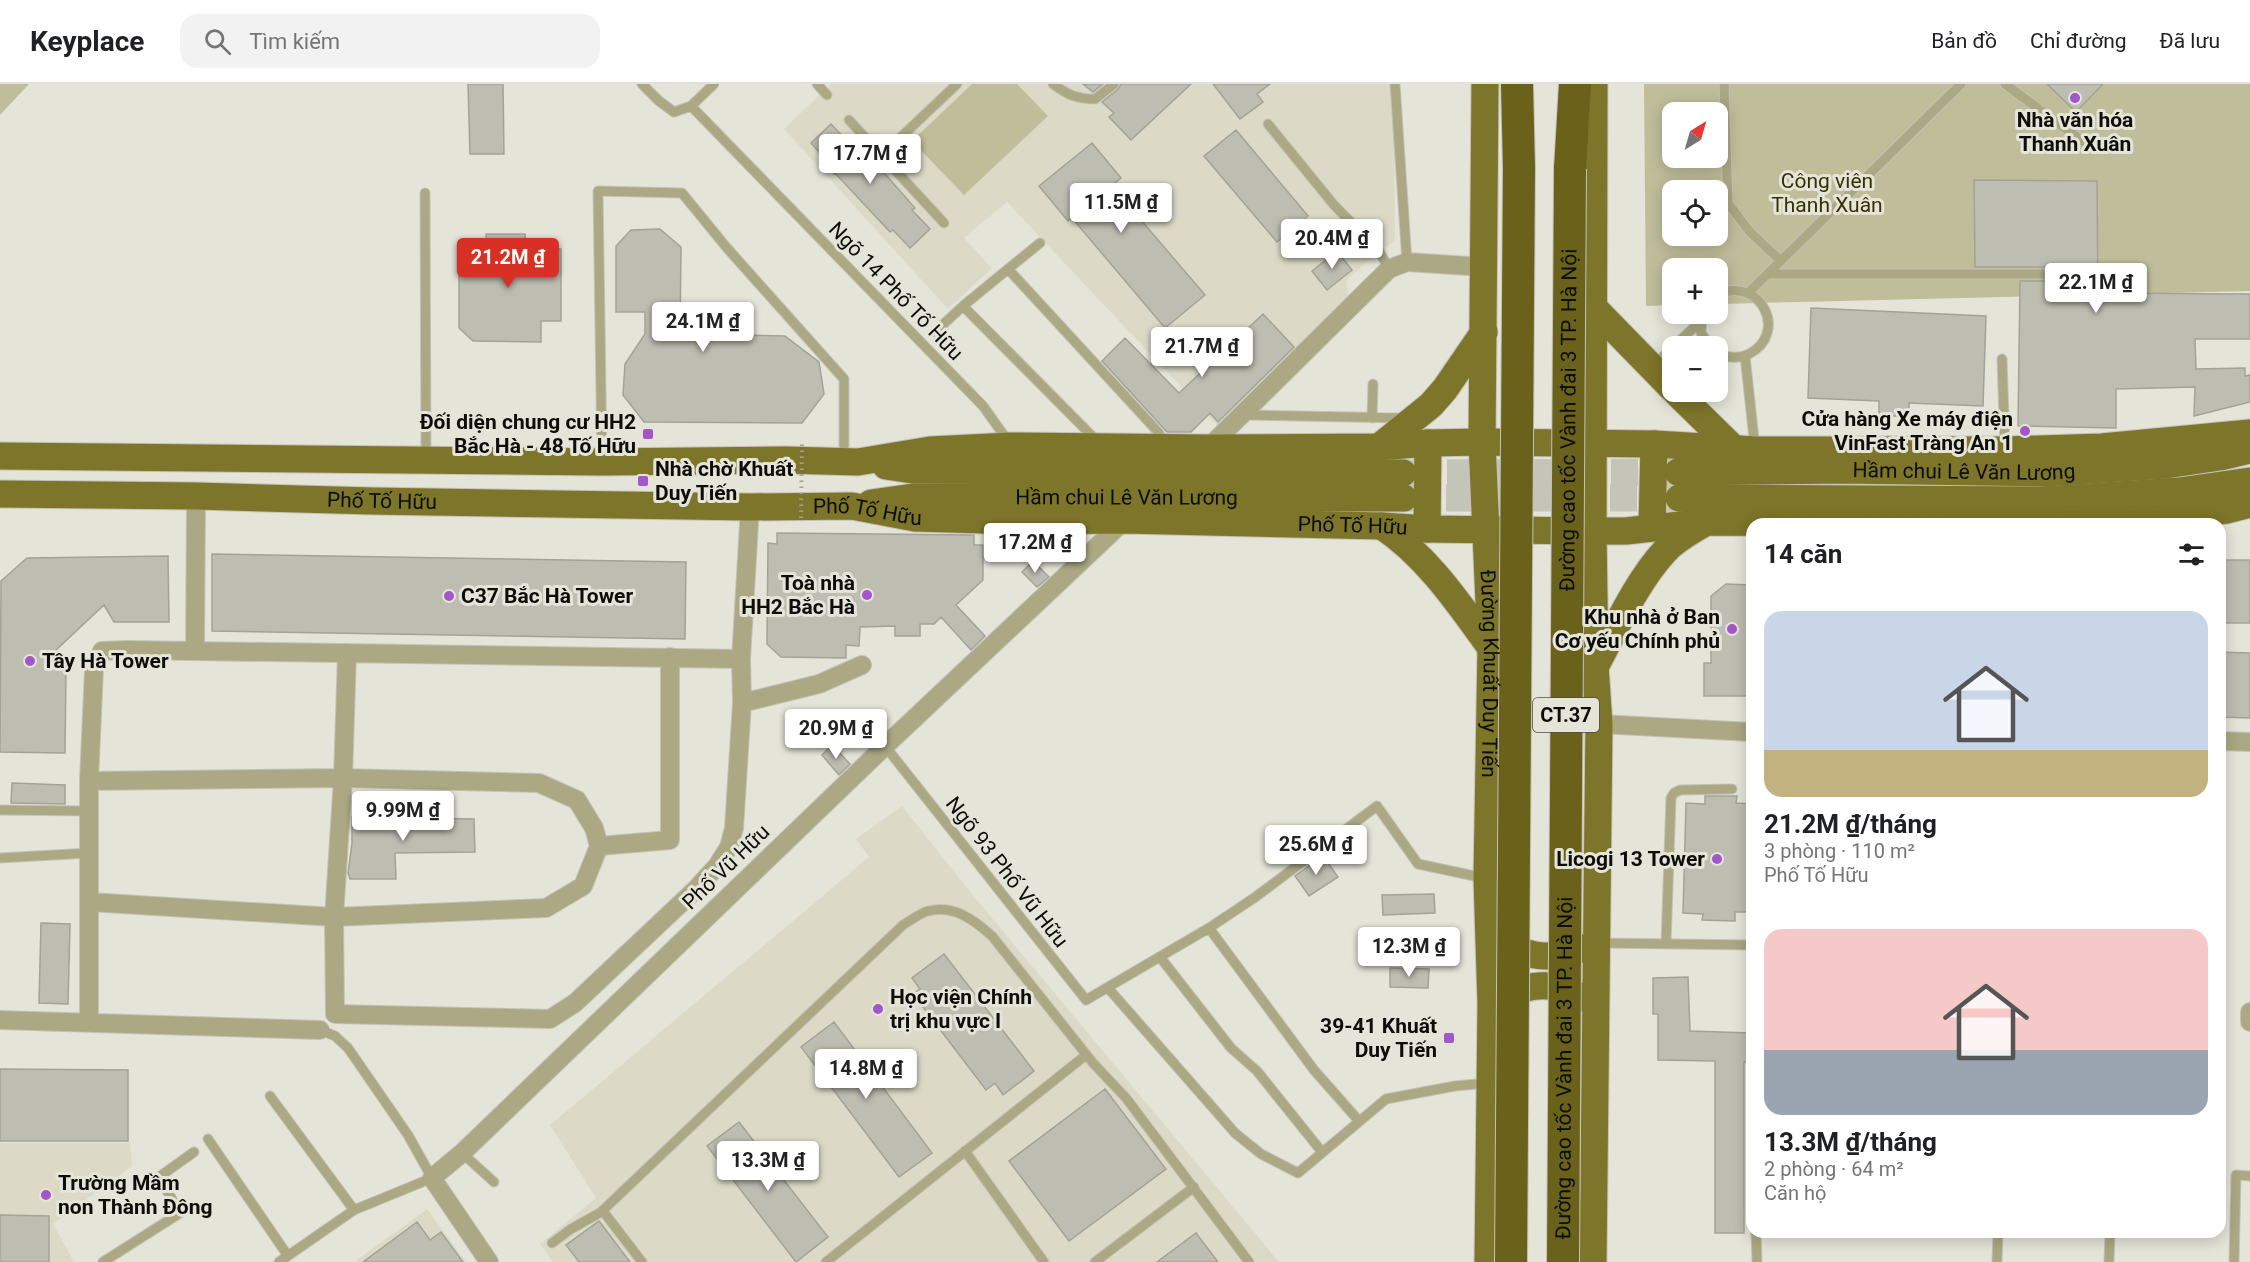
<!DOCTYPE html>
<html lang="vi">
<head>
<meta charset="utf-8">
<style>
	body { margin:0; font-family:Roboto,sans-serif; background:#f2f2f2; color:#202124; height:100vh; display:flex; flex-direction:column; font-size:22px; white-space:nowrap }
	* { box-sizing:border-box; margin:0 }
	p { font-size:20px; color:#757577 }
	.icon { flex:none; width:33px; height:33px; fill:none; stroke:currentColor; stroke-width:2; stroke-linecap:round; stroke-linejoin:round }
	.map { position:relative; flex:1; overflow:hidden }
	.panel { position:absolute; left:1746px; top:434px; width:480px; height:720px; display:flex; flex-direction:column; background:#fff; border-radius:18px; box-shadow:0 3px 15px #0003 }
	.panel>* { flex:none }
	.needle { width:39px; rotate:37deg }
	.controls { position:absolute; left:1662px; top:18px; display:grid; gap:12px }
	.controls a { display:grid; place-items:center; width:66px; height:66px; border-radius:12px; background:#fff; box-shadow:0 3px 15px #0003; font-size:30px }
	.price { position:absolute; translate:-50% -51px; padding:0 14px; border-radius:6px; background:#fff; color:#222; font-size:20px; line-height:39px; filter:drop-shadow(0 2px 3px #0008) }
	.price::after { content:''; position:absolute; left:50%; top:36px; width:18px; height:14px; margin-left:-9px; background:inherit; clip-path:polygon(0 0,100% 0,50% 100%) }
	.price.selected { background:#d93025; color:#fff }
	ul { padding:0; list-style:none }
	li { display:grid; align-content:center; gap:12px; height:318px; padding:0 18px }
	li span { display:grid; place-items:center; height:186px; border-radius:18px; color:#555 }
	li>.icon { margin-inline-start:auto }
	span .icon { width:108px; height:108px; fill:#fffc; stroke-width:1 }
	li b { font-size:26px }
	h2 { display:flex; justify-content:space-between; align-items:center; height:72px; padding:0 18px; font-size:26px }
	header { display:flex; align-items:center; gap:36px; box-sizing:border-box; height:84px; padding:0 30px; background:#fff; border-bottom:2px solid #e0e0e0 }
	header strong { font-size:28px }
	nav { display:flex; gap:33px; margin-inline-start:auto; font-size:21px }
	.search { width:420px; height:54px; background:#f2f2f2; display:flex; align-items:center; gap:15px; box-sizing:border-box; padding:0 21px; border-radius:18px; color:#757577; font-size:22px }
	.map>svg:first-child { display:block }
	.built { fill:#dcdac7 }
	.green { fill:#c0bd9b; fill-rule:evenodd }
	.building { fill:#bdbdb1; stroke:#a3a297; stroke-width:1.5 }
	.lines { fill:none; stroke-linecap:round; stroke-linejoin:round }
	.primary-tunnel { stroke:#c5c4b9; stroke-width:27; stroke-dasharray:27 14; stroke-linecap:butt }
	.lane-casing { stroke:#c3c2b7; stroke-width:11 }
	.street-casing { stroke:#c3c2b7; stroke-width:20 }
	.primary-casing { stroke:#c3c2b7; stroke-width:29 }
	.highway-casing { stroke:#c3c2b7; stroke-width:34 }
	.lane { stroke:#aba883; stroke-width:9 }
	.street { stroke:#aba883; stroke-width:18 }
	.primary { stroke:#7d7529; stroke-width:27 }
	.highway { stroke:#6a621a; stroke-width:32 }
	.highway-bridge-casing { stroke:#c3c2b7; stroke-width:34; stroke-linecap:butt }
	.path-bridge { stroke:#a09f96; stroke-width:4; stroke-dasharray:1.5 4.5; stroke-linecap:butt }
	.highway-bridge { stroke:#6a621a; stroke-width:32 }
	.poi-dot { fill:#a256c8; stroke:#e5e4d8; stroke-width:2 }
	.labels { text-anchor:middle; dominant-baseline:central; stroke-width:6; stroke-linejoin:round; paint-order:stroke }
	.shield { fill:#e5e4d8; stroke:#4e4e47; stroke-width:1.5 }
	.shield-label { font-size:20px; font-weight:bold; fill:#0e0d09 }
	.poi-label { font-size:21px; font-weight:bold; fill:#0e0d09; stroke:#e5e4d8; text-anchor:end }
	.park-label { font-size:21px; fill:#363100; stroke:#e5e4d8 }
	.street-label { font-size:21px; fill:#0e0d09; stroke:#e5e4d8 }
</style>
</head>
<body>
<header>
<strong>Keyplace</strong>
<div class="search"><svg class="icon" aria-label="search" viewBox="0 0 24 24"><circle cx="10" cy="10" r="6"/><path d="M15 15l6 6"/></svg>Tìm kiếm</div>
<nav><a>Bản đồ</a><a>Chỉ đường</a><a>Đã lưu</a></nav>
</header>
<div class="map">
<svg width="2250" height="1178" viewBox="0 0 2250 1178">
	<rect width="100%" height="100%" fill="#e5e4d8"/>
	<path class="built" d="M831,0H1391L1394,38L1395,157L1379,167L1346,197L1349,216L1219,343L1007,118L964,154L992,184L948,225L784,45Z
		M902,722L971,809L1279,1178H553L540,1160L596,1114L550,1041L869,773L856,755Z
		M0,1059H130L132,1082L53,1140L74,1178H0Z
		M427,1125L466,1178H354Z"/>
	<path class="green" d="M0,0H29L0,31Z
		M972,0H1017L1048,32L964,111L912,57Z
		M1644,0H2250V207L1718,220V184H1672V221L1646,222ZM1672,28H1718V74H1672ZM1672,106H1718V152H1672Z"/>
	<path class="building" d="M468,0H503L504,70H470Z
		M1083,0H1103L1093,8Z
		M1121,0H1191L1131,56L1109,33L1114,29L1102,18L1118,5Z
		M1213,0H1270L1257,10L1263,18L1240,35Z
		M2047,0H2103L2076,28Z
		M831,40L847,57L851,53L864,66L915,124L912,126L930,145L910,164L893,146L890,148L835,89L834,90L824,79L826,76L811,59Z
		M1236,46L1308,132L1277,158L1204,72Z
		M1092,59L1121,94L1115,99L1132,119L1129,122L1205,211L1165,244L1072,134L1068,137L1039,102Z
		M1974,96L2097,97L2098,209L2250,210V255H2195L2196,285L2245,284V292L2250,291V318L2194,332L2195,303L2116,305V344L2018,342L2020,197H2088L2093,194L2095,189L2092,185L2088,183H1975Z
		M660,145L681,163L680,250L785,252L819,278L824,310L802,339L644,338L623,311L625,280L645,250V228H616V162L631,146Z
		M486,150H525L526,165H561V237H541V258L473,257L459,244V160H486Z
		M1337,167L1352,186L1327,206L1312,187Z
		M1811,224L1986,232L1983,322L1909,319V333L1879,331V317L1808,314Z
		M1263,230L1294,263L1218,338L1210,329L1191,348H1167L1102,277L1125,254L1179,309Z
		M777,449L974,451V461H983V496L956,521L985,552L971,566L941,533L934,540H920V552H895V542L860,543L859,562L846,561V574L781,573L767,560L768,459L777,460Z
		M212,470L686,478L685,555L212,547Z
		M168,472L169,538H114L104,521L55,567L66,587L65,669L0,668L1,497L27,474Z
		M2220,476H2250V539H2220Z
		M1033,477L1049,493L1037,503L1022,488Z
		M1726,500L1752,501V612H1704V579H1711V512Z
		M2220,568L2250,569V634L2220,633Z
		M832,661L850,680L839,691L822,671Z
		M12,699L65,701V720L11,719Z
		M1705,712H1737L1736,719L1752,720L1749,828H1735V837L1702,836L1703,830L1683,829L1686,719L1705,720Z
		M352,733L474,735L475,768L395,769L396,795H350L348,789L352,759Z
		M1323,772L1338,793L1309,812L1295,792Z
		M1434,810L1435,829L1383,831L1382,811Z
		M41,839L70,840L68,920L39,919Z
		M944,870L1034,987L1003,1011L995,999L986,1006L913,910L920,905L912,894Z
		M1390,884L1429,885L1428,904L1390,903Z
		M1688,893L1690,947L1751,949V978H1744V1149H1715V977L1658,976V930H1653V894Z
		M834,938L932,1069L899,1093L801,963Z
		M0,985L128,986V1057H0Z
		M1105,1005L1166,1085L1069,1157L1009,1077Z
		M739,1038L828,1153L796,1178L707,1062Z
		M0,1131L49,1132V1178H0Z
		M599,1137L630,1178H579L566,1161Z
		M417,1138L430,1156L441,1148L463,1178H363Z
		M1196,1149L1218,1178H1157Z"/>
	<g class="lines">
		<path class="primary-tunnel" d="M1406,389L1677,388
			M1405,414H1676"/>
		<g class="lane-casing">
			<path id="lane" d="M642,0L659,17L674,28L691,22L983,322L1008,357
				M817,0L827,11
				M1053,0C1068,11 1077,15 1095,15L1114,0
				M1395,0L1407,178
				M1724,0L1728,119L1750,148L1781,177
				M2005,0L2088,61
				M691,22L714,0
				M849,36L944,139
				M1268,40L1334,121L1379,167L1389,185
				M882,71L957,0
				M425,109L426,373
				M1040,159L1008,185L1159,349L1164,360
				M1768,190H2088
				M1749,208L1961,0
				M1718,210C1761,192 1789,249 1749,270C1739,275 1727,274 1718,269
				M963,222L1008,185
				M1702,230L1701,249L1710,262
				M935,248L963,222L1098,358
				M1674,262L1700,238
				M1745,272L1755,364
				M2002,275L2005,363
				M1654,282L1672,264
				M1244,331L1404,334
				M1372,334L1373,300
				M602,375L598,107L682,109L727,164L844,295V375
				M885,662L1086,916L1209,844L1254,814L1377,722L1418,780L1484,794
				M0,726L89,727
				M0,774L89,769
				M1209,844L1314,986L1359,1037
				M1598,859L1752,861
				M1666,860L1671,714L1674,709L1680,706L1732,705
				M1160,873L1231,964L1257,987L1322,1068
				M1108,904L1235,1049L1261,1070L1298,1089L1386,1015L1455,1002L1488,999
				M270,1012L354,1126
				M208,1055L288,1172
				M965,1067L1044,1178
				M462,1069L494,1098
				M600,1129L903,841C910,837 920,829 928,827C954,821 973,835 992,852L1093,979L1126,1014L1249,1178
				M1756,1148L1757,1178
				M552,1159L571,1145L603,1127L642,1178
				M103,1178L180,1129L159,1093L194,1068
				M279,1178L354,1126L432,1094L408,1051L348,964L335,952L320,946
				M826,1178L1086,971
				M1095,1178L1194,1103
				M1997,1178L1998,1148
				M2109,1178L2110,1148
				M2234,1178L2236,1091L2250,1092"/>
		</g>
		<g class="street-casing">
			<path id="street" d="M1208,364L1389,185L1407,178L1484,183
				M195,567L196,412
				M347,569L343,694L334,833L335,930L550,935L575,919L696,805L717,782L729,763L734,744L742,619L741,575L750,423
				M742,619L819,600L862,581
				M1599,640L1752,648
				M2220,657L2250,658
				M599,762L670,756V573
				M89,818L334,833L546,824L583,802L599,762L594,744L577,716L539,699L343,694L89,697
				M2250,928V938
				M0,936L320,946
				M89,938V697L94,585L102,567L127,566L741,575
				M489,1178L432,1094L462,1069L885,662L1125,436"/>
		</g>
		<g class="primary-casing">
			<g id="primary">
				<path id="s1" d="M1485,0L1482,358L1491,564L1487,794L1491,920L1488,1178"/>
				<path d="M1592,222L1672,304"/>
				<path d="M1676,308L1733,364"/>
				<path d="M1379,363L1431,321L1445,305L1484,248"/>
				<path d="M0,372L602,378L786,376L858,378L930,366L1011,362L1208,364L1379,363L1428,359L1482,358L1654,360L1755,366H2005L2102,363L2250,349"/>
				<path d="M886,382L912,386L1403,389"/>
				<path id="s2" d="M1678,388L1845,386L2044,389L2166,381L2220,373L2250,366"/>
				<path id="s3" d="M0,410L196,412L372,417L750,423L852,422L915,434L1018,437L1125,436L1382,442L1427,445L1593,447H1626L1707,438L2045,439L2143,436L2227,426L2250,420"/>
				<path d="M1679,414L2041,416L2179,407L2250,397"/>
				<path id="s4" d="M871,419L913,413L1404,414"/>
				<path d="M1382,442C1428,473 1459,520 1491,564"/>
				<path d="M1652,443L1654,360"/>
				<path d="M1427,445L1428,359"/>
				<path d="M1596,581C1616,544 1637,497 1665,467C1676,455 1690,448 1703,440"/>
				<path d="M1494,857C1527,871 1548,879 1583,864"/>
				<path d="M1497,917C1524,900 1554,895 1581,914"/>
				<path d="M1593,1178L1599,640L1595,582L1593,447L1594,0"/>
			</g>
		</g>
		<g class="highway-casing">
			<path id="highway" d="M1570,85L1575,0"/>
		</g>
		<use href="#lane" class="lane"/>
		<use href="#street" class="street"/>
		<use href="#primary" class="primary"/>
		<use href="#highway" class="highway"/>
		<g class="highway-bridge-casing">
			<g id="highway-bridge">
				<path d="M1511,1178L1519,84L1517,0"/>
				<path id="s5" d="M1563,1178L1570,85"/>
			</g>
		</g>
		<path class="path-bridge" d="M801,434L802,359"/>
		<use href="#highway-bridge" class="highway-bridge"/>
	</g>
	<g class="poi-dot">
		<circle cx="2075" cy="14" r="6"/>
		<circle cx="2025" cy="347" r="6"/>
		<rect x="642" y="344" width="12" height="12" rx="3"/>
		<rect x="637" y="391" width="12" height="12" rx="3"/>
		<circle cx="867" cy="511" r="6"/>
		<circle cx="449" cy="512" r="6"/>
		<circle cx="1732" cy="545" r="6"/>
		<circle cx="30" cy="577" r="6"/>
		<circle cx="1717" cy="775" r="6"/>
		<circle cx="878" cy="925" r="6"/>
		<rect x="1443" y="948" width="12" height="12" rx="3"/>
		<circle cx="46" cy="1111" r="6"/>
	</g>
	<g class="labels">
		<rect class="shield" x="1533" y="614" width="66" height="34" rx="4.5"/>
		<g class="shield-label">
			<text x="1566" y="631">CT.37</text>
		</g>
		<g class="poi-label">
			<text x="2075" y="36" text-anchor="middle">Nhà văn hóa<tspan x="2075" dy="24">Thanh Xuân</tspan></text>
			<text x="2013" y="335">Cửa hàng Xe máy điện<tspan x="2013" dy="24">VinFast Tràng An 1</tspan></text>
			<text x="636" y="338">Đối diện chung cư HH2<tspan x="636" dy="24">Bắc Hà - 48 Tố Hữu</tspan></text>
			<text x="655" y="385" text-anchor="start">Nhà chờ Khuất<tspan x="655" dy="24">Duy Tiến</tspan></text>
			<text x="855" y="499">Toà nhà<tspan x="855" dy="24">HH2 Bắc Hà</tspan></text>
			<text x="461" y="512" text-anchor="start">C37 Bắc Hà Tower</text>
			<text x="1720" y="533">Khu nhà ở Ban<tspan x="1720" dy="24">Cơ yếu Chính phủ</tspan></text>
			<text x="42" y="577" text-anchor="start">Tây Hà Tower</text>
			<text x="1705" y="775">Licogi 13 Tower</text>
			<text x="890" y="913" text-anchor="start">Học viện Chính<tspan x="890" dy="24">trị khu vực I</tspan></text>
			<text x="1437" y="942">39-41 Khuất<tspan x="1437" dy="24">Duy Tiến</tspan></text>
			<text x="58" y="1099" text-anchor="start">Trường Mầm<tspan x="58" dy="24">non Thành Đông</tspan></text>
		</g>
		<g class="park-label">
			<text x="1827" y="97">Công viên<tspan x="1827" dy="24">Thanh Xuân</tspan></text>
		</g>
		<g class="street-label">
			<text transform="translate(896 207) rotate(46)">Ngõ 14 Phố Tố Hữu</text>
			<text stroke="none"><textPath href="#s5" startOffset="842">Đường cao tốc Vành đai 3 TP. Hà Nội</textPath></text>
			<text stroke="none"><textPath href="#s2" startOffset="286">Hầm chui Lê Văn Lương</textPath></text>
			<text stroke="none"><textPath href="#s4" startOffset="256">Hầm chui Lê Văn Lương</textPath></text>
			<text stroke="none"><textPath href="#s3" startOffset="382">Phố Tố Hữu</textPath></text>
			<text stroke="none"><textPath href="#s3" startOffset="868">Phố Tố Hữu</textPath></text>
			<text stroke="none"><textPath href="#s3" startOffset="1354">Phố Tố Hữu</textPath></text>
			<text stroke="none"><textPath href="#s1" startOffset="590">Đường Khuất Duy Tiến</textPath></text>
			<text transform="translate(726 783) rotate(-44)">Phố Vũ Hữu</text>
			<text transform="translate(1007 788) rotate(52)">Ngõ 93 Phố Vũ Hữu</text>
			<text stroke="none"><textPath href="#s5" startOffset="194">Đường cao tốc Vành đai 3 TP. Hà Nội</textPath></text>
		</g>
	</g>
</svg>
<div class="controls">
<a><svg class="needle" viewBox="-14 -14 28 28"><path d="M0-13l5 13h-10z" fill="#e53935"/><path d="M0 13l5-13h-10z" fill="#757577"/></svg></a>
<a><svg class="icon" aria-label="locate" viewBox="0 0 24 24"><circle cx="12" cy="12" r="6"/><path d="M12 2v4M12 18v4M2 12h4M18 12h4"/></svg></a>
<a>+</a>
<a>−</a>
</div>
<b class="price" style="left:870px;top:101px">17.7M ₫</b>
<b class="price" style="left:1121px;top:150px">11.5M ₫</b>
<b class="price" style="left:1332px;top:186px">20.4M ₫</b>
<b class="price selected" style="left:508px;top:205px">21.2M ₫</b>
<b class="price" style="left:2096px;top:230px">22.1M ₫</b>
<b class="price" style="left:703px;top:269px">24.1M ₫</b>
<b class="price" style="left:1202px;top:294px">21.7M ₫</b>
<b class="price" style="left:1035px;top:490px">17.2M ₫</b>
<b class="price" style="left:836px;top:676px">20.9M ₫</b>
<b class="price" style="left:403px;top:758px">9.99M ₫</b>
<b class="price" style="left:1316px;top:792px">25.6M ₫</b>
<b class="price" style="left:1409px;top:894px">12.3M ₫</b>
<b class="price" style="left:866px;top:1016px">14.8M ₫</b>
<b class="price" style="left:768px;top:1108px">13.3M ₫</b>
<section class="panel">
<h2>14 căn<svg class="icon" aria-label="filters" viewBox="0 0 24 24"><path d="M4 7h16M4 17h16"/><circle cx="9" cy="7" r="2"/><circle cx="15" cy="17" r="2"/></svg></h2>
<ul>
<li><span style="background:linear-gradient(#c9d6e8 75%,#c2b280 0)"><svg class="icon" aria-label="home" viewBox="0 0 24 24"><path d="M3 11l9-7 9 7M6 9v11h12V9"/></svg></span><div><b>21.2M ₫/tháng</b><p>3 phòng · 110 m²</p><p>Phố Tố Hữu</p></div></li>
<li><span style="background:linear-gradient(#f6c9c9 65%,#9aa5b1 0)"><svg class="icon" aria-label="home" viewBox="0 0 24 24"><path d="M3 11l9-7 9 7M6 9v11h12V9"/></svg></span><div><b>13.3M ₫/tháng</b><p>2 phòng · 64 m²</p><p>Căn hộ</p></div></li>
</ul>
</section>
</div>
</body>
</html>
